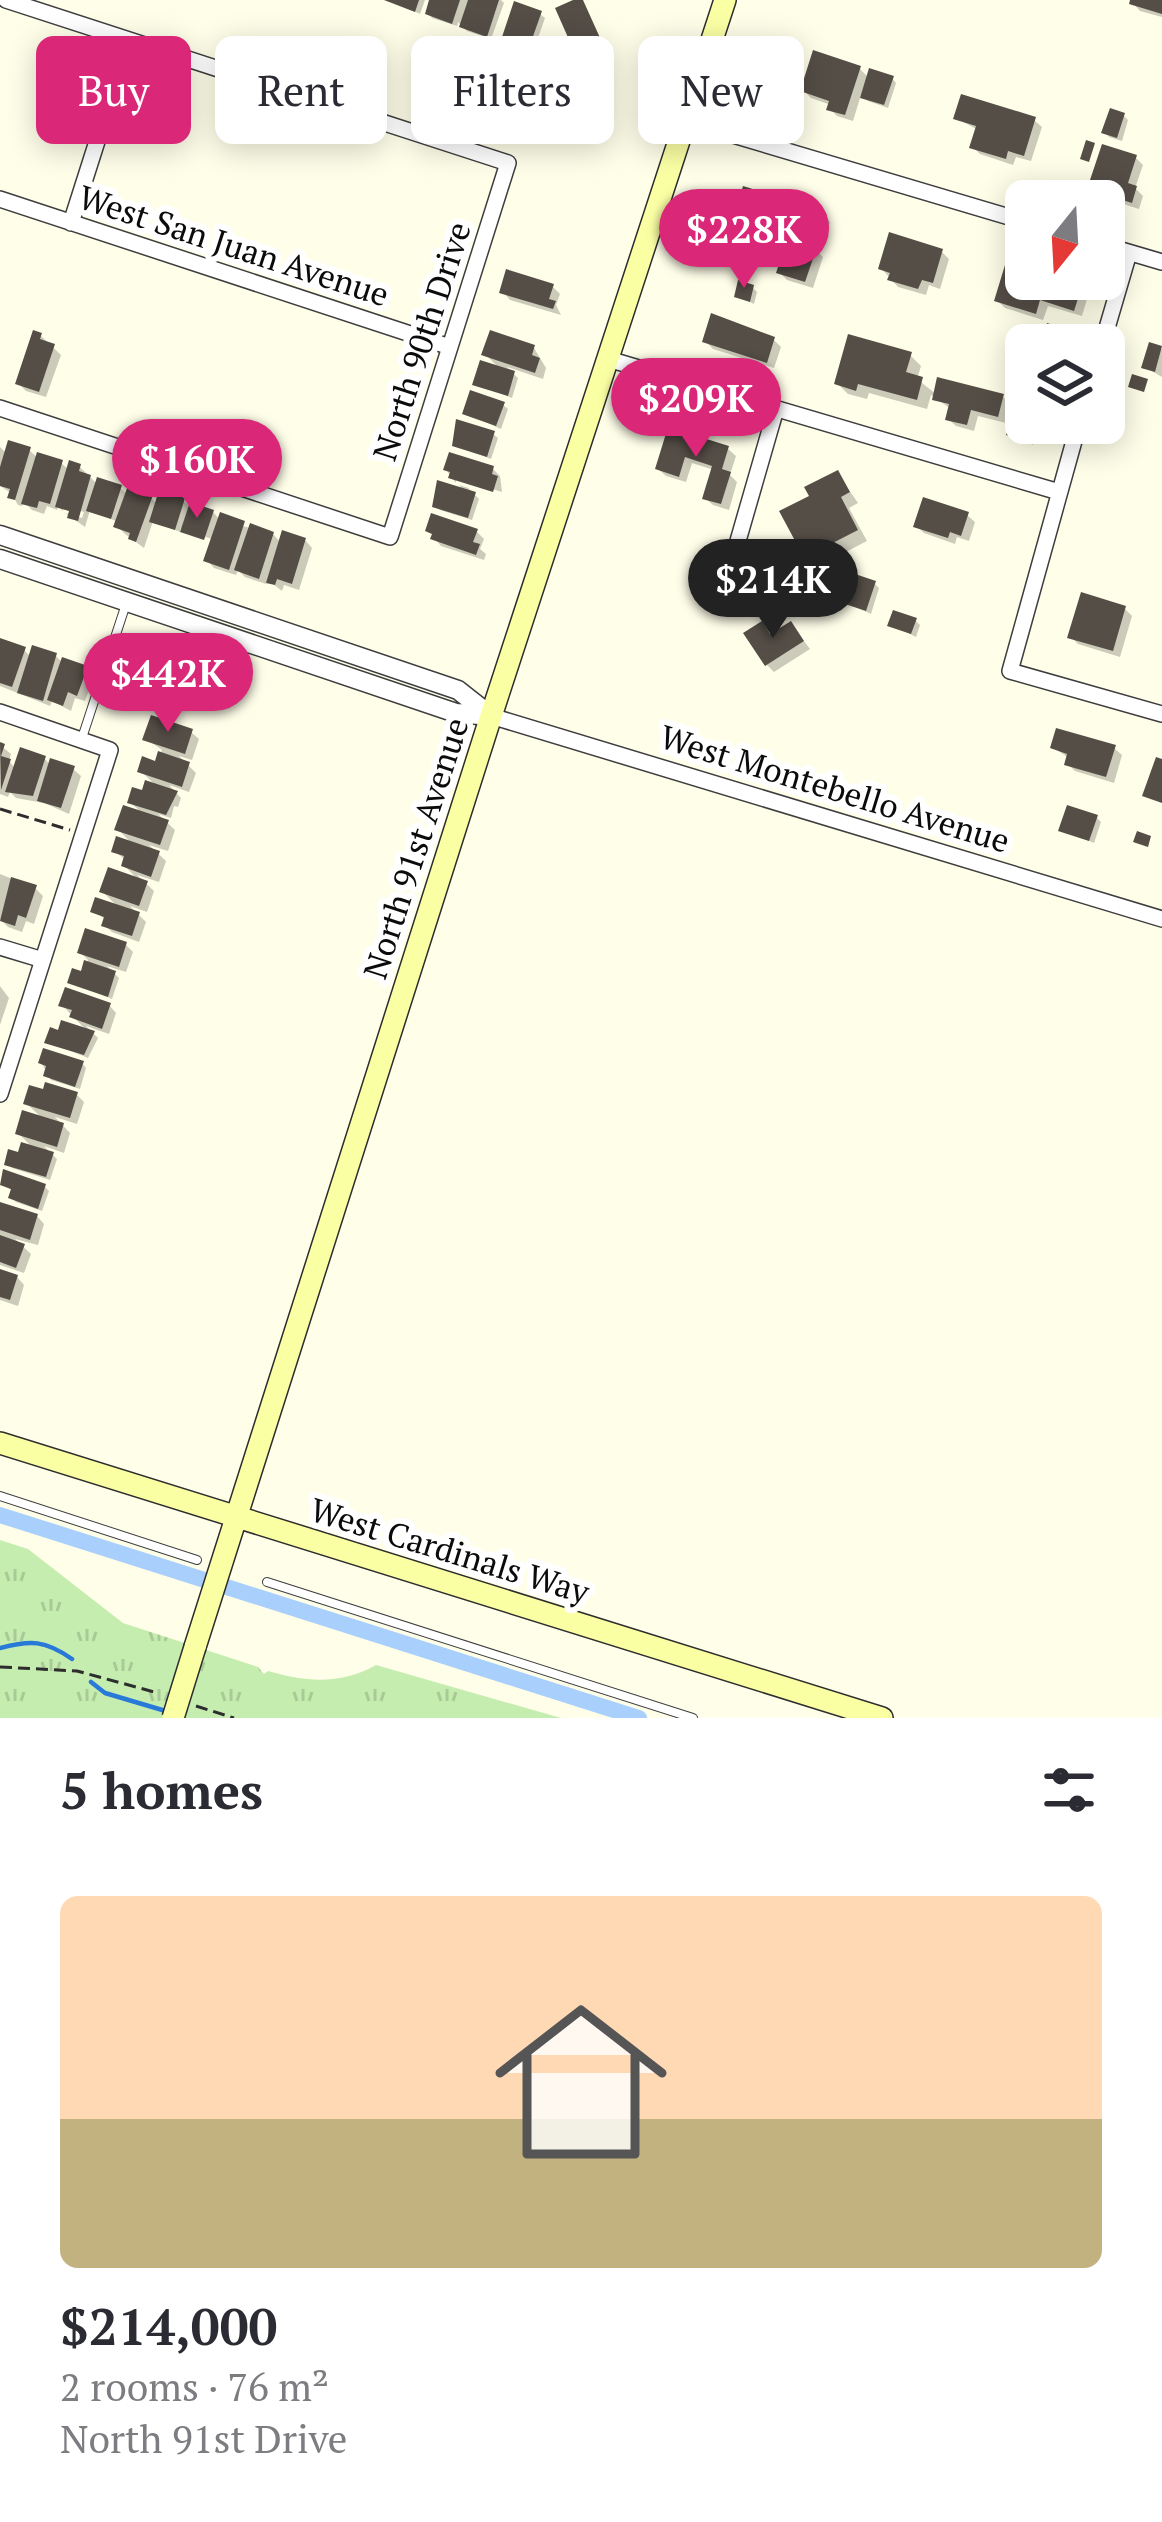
<!DOCTYPE html>
<html lang="en">
<head>
<meta charset="utf-8">
<style>
	body { margin:0; font-family:"PT Serif",serif; background:#f2f2f3; color:#2b2b33; height:100vh; display:flex; flex-direction:column; font-size:45px; white-space:nowrap }
	* { box-sizing:border-box; margin:0 }
	p { font-size:39px; color:#7c7c81 }
	.icon { flex:none; width:66px; height:66px; fill:none; stroke:currentColor; stroke-width:2; stroke-linecap:round; stroke-linejoin:round }
	.map { position:relative; height:1718px; overflow:hidden }
	.panel { display:flex; flex-direction:column; background:#fff; flex:1 }
	.panel>* { flex:none }
	.banner { position:absolute; left:36px; top:36px; width:1092px; height:108px; display:flex; gap:24px }
	.needle { width:78px; rotate:198deg }
	.fabs { position:absolute; left:1005px; top:180px; display:grid; gap:24px }
	.fabs a { display:grid; place-items:center; width:120px; height:120px; border-radius:18px; background:#fff; box-shadow:0 6px 30px #0003; font-size:60px }
	.price { position:absolute; translate:-50% -102px; padding:0 27px; border-radius:42px; background:#db2777; color:#fff; font-size:39px; line-height:78px; filter:drop-shadow(0 3px 6px #0008) }
	.price::after { content:''; position:absolute; left:50%; top:72px; width:36px; height:27px; margin-left:-18px; background:inherit; clip-path:polygon(0 0,100% 0,50% 100%) }
	.price.on { background:#222; color:#fff }
	ul { padding:0; list-style:none }
	li { display:grid; align-content:center; gap:24px; height:636px; padding:0 60px }
	li+li { border-top:3px solid #e1e1e2 }
	li span { display:grid; place-items:center; height:372px; border-radius:18px; color:#555 }
	li>.icon { margin-inline-start:auto }
	span .icon { width:216px; height:216px; fill:#fffc; stroke-width:1 }
	li b { font-size:51px }
	h2 { display:flex; justify-content:space-between; align-items:center; height:144px; padding:0 60px; font-size:51px }
	.pill { padding:0 42px; border-radius:18px; background:#fff; box-shadow:0 6px 30px #0003; font-size:42px; line-height:108px }
	.pill.on { background:#db2777; color:#fff }
	.map>svg:first-child { display:block }
	.grass { fill:url(#grass-tufts) }
	.shadow { fill:#0003 }
	.lines { fill:none; stroke-linecap:round; stroke-linejoin:round }
	.stream { stroke:#2979d9; stroke-width:4.5 }
	.canal { stroke:#a9d0fc; stroke-width:16 }
	.building { fill:#554e47 }
	.service-casing { stroke:#3e3e3e; stroke-width:10 }
	.minor-casing { stroke:#3e3e3e; stroke-width:18 }
	.tertiary-casing { stroke:#3e3e3e; stroke-width:21 }
	.secondary-casing { stroke:#2d2d2d; stroke-width:24 }
	.path { stroke:#2d2d2d; stroke-width:3; stroke-dasharray:12 6; stroke-linecap:butt }
	.service { stroke:#fff; stroke-width:8 }
	.minor { stroke:#fff; stroke-width:15 }
	.tertiary { stroke:#fff; stroke-width:18 }
	.secondary { stroke:#fbffa4; stroke-width:21 }
	.secondary-bridge-casing { stroke:#2d2d2d; stroke-width:24; stroke-linecap:butt }
	.secondary-bridge { stroke:#fbffa4; stroke-width:21 }
	.labels { text-anchor:middle; dominant-baseline:central; stroke-width:12; stroke-linejoin:round; paint-order:stroke }
	.street-label { font-size:33px; fill:#0b0b0b; stroke:#fff }
</style>
</head>
<body>
<div class="map">
<svg width="1162" height="1718" viewBox="0 0 1162 1718">
	<defs>
		<pattern id="grass-tufts" width="24" height="20" patternUnits="userSpaceOnUse" patternTransform="scale(3)"><rect width="24" height="20" fill="#c6edb0"/><path d="M3 7l-1-3M5 7V3M7 7l1-3M15 17l-1-3M17 17v-4M19 17l1-3" fill="none" stroke="#a9ca96"/></pattern>
	</defs>
	<rect width="100%" height="100%" fill="#fffee9"/>
	<path class="grass" d="M0,1540L28,1549L123,1623L258,1667L264,1674L268,1671C305,1682 341,1685 376,1665L561,1718H0Z"/>
	<path class="shadow" d="M390,0H425L420,14Z
		M432,0H501L504,3L491,39L467,31L458,22L457,26L432,18L428,13Z
		M581,0L603,45L581,54L577,50Z
		M1130,0H1162V17L1140,11Z
		M540,14L545,18L531,58L502,45Z
		M859,68L869,78H892L896,83L888,108L868,101L861,95L853,121L837,116L830,109L831,105L811,98L803,90Z
		M1124,116L1128,120L1122,141L1109,137L1105,132Z
		M956,118L1034,120L1042,127L1031,161L1016,157L1013,165L980,154L973,147L978,130Z
		M1135,157L1143,165L1135,188L1143,196L1139,209L1098,196L1091,188Z
		M792,205L800,212L791,241L815,249L823,257L813,288L787,280L779,272L787,250L741,236L733,228Z
		M825,218L830,222L825,241L811,234Z
		M721,231L725,236L719,259L704,251Z
		M942,252L949,259L940,289L929,285L926,295L898,287L881,268Z
		M1026,275V279L1080,292L1087,299L1082,316L1048,306L1043,320L1005,308L997,300Z
		M552,286L560,294L556,305L561,315L510,300L503,292Z
		M753,288L757,292L754,304L737,296Z
		M40,335L61,355L46,397L26,391L18,383Z
		M773,339L781,347L774,368L713,349L705,341Z
		M1151,345L1162,349V377L1145,367Z
		M534,348L546,368L543,379L507,367L518,378L512,398L476,384L500,369L485,354Z
		M910,355L921,366L917,379L936,394L1003,397L1011,404L1006,423L978,416L974,431L956,426L948,419L951,409L931,395L927,409L869,393L867,399L848,394L837,383Z
		M503,405L508,409L501,429L465,413Z
		M1026,410V423H1041L1033,445L1010,434Z
		M670,431L728,449L736,456L730,475L737,482L729,510L713,505L705,498L714,470L692,463L686,482L666,476L658,469Z
		M493,434L498,438L491,459L455,445Z
		M0,447L7,454L29,450L38,458L61,463L69,470L80,467L98,485L120,488L128,495L140,487L158,505L184,501L191,508L213,512L220,520L273,534L281,543L305,540L312,548L299,590L284,585L282,591L268,580L266,584L245,577L238,570L236,575L214,568L207,560L220,542L181,528L180,532L153,521L144,548L125,534L117,526L118,522L90,510L85,527L65,513L82,518L84,512L63,506V511L58,506L57,510L47,506L44,514L32,510L24,502L22,506L18,505L11,493L0,486Z
		M493,469L500,476L502,492L456,478V483L446,470Z
		M838,474L858,503L849,508L867,541L830,560L824,553L813,559L802,548L813,497Z
		M459,485L500,498L468,488L479,499L472,520L440,510L436,506L465,492Z
		M967,515L975,522L969,541L957,537L955,544L924,533L916,526Z
		M476,531L484,539L480,549L486,554L484,560L441,546L434,538Z
		M875,584L879,588L871,614L849,604Z
		M1124,608L1132,616L1120,657L1078,644L1071,637Z
		M915,620L920,625L916,637L891,625Z
		M791,624L810,649L774,672L767,665L772,637Z
		M0,641L24,650L31,657L56,656L63,663L86,668L94,676L85,701L75,698L71,711L52,701L50,706L0,686Z
		M191,732L199,739L192,760L179,756L196,773L189,792L169,785L181,798L178,807L174,806L171,818L158,814L175,830L168,851L149,845L166,861L159,882L137,875L154,891L147,912L130,906L146,922L139,942L112,932L104,925L106,920L94,911L119,908L102,891L140,882L124,865L126,860L114,851L134,846L118,829L143,814L130,802L157,787L141,771L157,765L162,750L146,739Z
		M0,745L11,754L9,761L16,769L45,759L51,766L73,769L81,776L69,814L44,803L16,798L10,792L8,797L0,794Z
		M1054,748H1114L1122,755L1114,783L1075,771L1068,764L1069,758Z
		M1096,817L1101,822L1094,843L1062,830Z
		M0,874L35,888L43,896L34,924L26,921L22,932L8,927L0,919Z
		M125,944L133,952L126,972L107,966L119,978L112,999L71,982L83,975L88,960L80,952Z
		M0,986L9,998L0,1025Z
		M62,1005H109L116,1013L109,1034L86,1026L98,1038L88,1058L48,1042L88,1032Z
		M41,1062L82,1063L86,1068L80,1089L51,1080Z
		M76,1094L84,1102L77,1124L55,1117L70,1133L64,1153L44,1146L57,1159L50,1180L12,1168L7,1164L34,1149L18,1133L43,1119L26,1103Z
		M1,1184L45,1187L49,1191L42,1211L16,1202L11,1197L13,1191Z
		M0,1205L37,1216L44,1224L38,1245L15,1239L31,1254L24,1273L0,1265Z
		M0,1272L17,1277L24,1285L18,1306L0,1300Z"/>
	<g class="lines">
		<path class="stream" d="M0,1648C31,1640 45,1640 72,1659
			M91,1682L105,1693L169,1712"/>
		<path class="canal" d="M0,1515L639,1718"/>
	</g>
	<path class="building" d="M384,0H419L415,12Z
		M429,0H460L452,24L425,14Z
		M468,0H499L487,37L459,27Z
		M573,0H583L601,40L574,51L555,8Z
		M1130,0H1162V14L1129,4Z
		M514,1L542,11L526,56L499,46Z
		M813,50L861,66L845,115L826,110L829,101L800,91Z
		M869,68L894,76L884,105L860,98Z
		M961,94L1036,117L1024,156L1008,151L1006,159L969,148L976,126L953,119Z
		M1110,108L1125,113L1117,138L1101,133Z
		M1086,140L1095,143L1089,162L1080,159Z
		M1102,144L1137,155L1128,183L1137,186L1132,203L1087,189Z
		M743,186L794,202L781,245L730,229Z
		M814,211L827,215L820,238L807,235Z
		M709,225L723,229L714,257L700,252Z
		M889,232L943,249L933,283L922,280L918,289L887,280L890,273L878,269Z
		M788,237L817,247L805,282L776,273Z
		M1005,265L1026,272V279H1049L1081,289L1074,311L1040,300L1036,314L994,301Z
		M506,269L554,284L549,299L556,301L553,309L499,293Z
		M738,280L754,285L750,302L734,297Z
		M711,313L775,337L767,363L702,342Z
		M1047,323L1067,330L1063,345H1040Z
		M33,330L42,333L40,339L55,344L39,392L15,384Z
		M490,330L535,345L532,355L540,358L535,373L481,355Z
		M848,334L912,352L906,372L923,377L917,400L858,384L856,391L834,384Z
		M1149,342L1162,346L1155,372L1141,368Z
		M480,360L515,371L508,396L472,385Z
		M1132,374L1148,379L1144,392L1128,387Z
		M937,377L1004,394L998,417L971,410L967,425L945,420L949,404L932,400Z
		M470,390L505,402L496,426L462,414Z
		M1017,404L1026,407V423H1035L1029,443L1006,435Z
		M456,419L495,431L487,457L452,446Z
		M668,427L729,446L722,469L731,472L721,504L702,499L712,466L685,457L679,477L655,469Z
		M8,440L31,447L15,500L7,498L10,489L0,486V467Z
		M37,452L63,460L50,504L39,501L37,508L21,504Z
		M449,452L494,466L492,474L498,476L493,492L448,478L450,472L443,470Z
		M69,460L81,464L79,471L91,475L78,521L67,518L69,511L55,507Z
		M838,470L850,492L841,497L858,530L817,551L813,543L800,550L779,511L809,496L804,487Z
		M97,477L122,485L111,519L86,511Z
		M130,480L142,485L139,491L153,495L136,542L128,539L130,533L113,527Z
		M437,480L476,492L468,518L432,507Z
		M159,490L185,498L175,530L149,522Z
		M923,497L969,512L961,536L950,532L948,538L913,527Z
		M190,502L214,510L204,540L180,532Z
		M220,512L245,521L229,570L203,561Z
		M431,513L478,529L473,542L480,544L476,555L430,539L432,534L425,531Z
		M250,523L274,532L259,579L234,570Z
		M282,530L306,538L292,584L277,579L275,585L266,583Z
		M855,574L876,581L866,611L845,604Z
		M1081,592L1126,606L1113,651L1067,638Z
		M893,610L917,618L911,634L887,626Z
		M762,621L770,634L791,621L804,641L765,666L743,633Z
		M0,638L26,647L12,687L0,683Z
		M32,645L57,653L43,701L17,693Z
		M62,657L88,666L77,696L68,692L63,706L47,700Z
		M151,715L193,729L185,754L142,740Z
		M1056,728L1116,745L1106,777L1064,765L1067,754L1050,748Z
		M0,742L5,744L1,756L11,759L1,790Z
		M20,747L46,756L33,796L5,792Z
		M158,751L190,762L182,787L137,772L142,756L155,761Z
		M1156,757L1162,759V803L1142,796Z
		M50,758L75,766L61,808L37,801Z
		M145,780L178,791L166,815L127,803L132,787L142,790Z
		M123,805L169,820L160,845L114,830Z
		M1067,805L1098,815L1089,841L1058,831Z
		M1137,831L1151,836L1148,847L1133,842Z
		M116,836L160,851L151,877L121,866L124,856L111,852Z
		M108,867L148,881L139,906L99,892Z
		M11,877L37,885L26,918L18,915L15,926L0,921Z
		M95,897L140,912L132,936L101,926L104,917L90,912Z
		M85,928L127,942L119,967L77,953Z
		M84,960L116,971L108,997L67,983L72,968L81,971Z
		M65,987L111,1003L102,1029L69,1017L72,1010L58,1006Z
		M61,1020L95,1031L84,1055L44,1043L50,1027L58,1030Z
		M43,1048L84,1061L75,1087L43,1076L46,1066L38,1063Z
		M45,1082L78,1092L70,1118L23,1104L29,1085L43,1089Z
		M22,1110L64,1123L57,1147L15,1134Z
		M21,1142L54,1152L46,1177L4,1165L8,1149L18,1152Z
		M3,1169L46,1184L38,1209L8,1198L11,1189L0,1185Z
		M0,1202L38,1214L30,1240L0,1230Z
		M0,1235L25,1244L16,1268L0,1262Z
		M0,1269L18,1275L10,1300L0,1297Z"/>
	<g class="lines">
		<g class="service-casing">
			<path id="service" d="M82,738L126,604
				M0,1496L197,1560
				M267,1582L693,1718"/>
		</g>
		<g class="minor-casing">
			<path id="minor" d="M686,121L1026,222
				M0,199L450,347
				M71,223L129,41
				M1104,245L1162,262
				M1102,345L1129,253
				M608,359L1059,492
				M0,408L390,537L508,163L6,0
				M1079,423L1010,671L1162,714
				M727,579L776,409
				M0,712L110,750L0,1094
				M491,716L1162,919
				M0,947L43,960"/>
		</g>
		<g class="tertiary-casing">
			<path id="tertiary" d="M0,535L458,690L491,716
				M0,559L456,713L491,716"/>
		</g>
		<g class="secondary-casing">
			<path id="secondary" d="M0,1443L882,1718
				M195,1647L491,716L725,0"/>
		</g>
		<path class="path" d="M0,809L70,830
			M0,1667L77,1671L158,1693
			M196,1706L234,1718"/>
		<use href="#service" class="service"/>
		<use href="#minor" class="minor"/>
		<use href="#tertiary" class="tertiary"/>
		<use href="#secondary" class="secondary"/>
		<g class="secondary-bridge-casing">
			<path id="secondary-bridge" d="M173,1718L195,1647"/>
		</g>
		<use href="#secondary-bridge" class="secondary-bridge"/>
	</g>
	<g class="labels">
		<g class="street-label">
			<text transform="translate(234 245) rotate(18)">West San Juan Avenue</text>
			<text transform="translate(421 341) rotate(-72)">North 90th Drive</text>
			<text transform="translate(835 788) rotate(17)">West Montebello Avenue</text>
			<text transform="translate(415 848) rotate(-72)">North 91st Avenue</text>
			<text transform="translate(450 1550) rotate(17)">West Cardinals Way</text>
		</g>
	</g>
</svg>
<div class="fabs">
<a><svg class="needle" viewBox="-14 -14 28 28"><path d="M0-13l5 13h-10z" fill="#e53935"/><path d="M0 13l5-13h-10z" fill="#7c7c81"/></svg></a>
<a><svg class="icon" aria-label="layers" viewBox="0 0 24 24"><path d="M12 4l9 5-9 5-9-5zM3 14l9 5 9-5"/></svg></a>
</div>
<b class="price" style="left:744px;top:291px">$228K</b>
<b class="price" style="left:696px;top:460px">$209K</b>
<b class="price" style="left:197px;top:521px">$160K</b>
<b class="price on" style="left:773px;top:641px">$214K</b>
<b class="price" style="left:168px;top:735px">$442K</b>
<div class="banner">
<a class="pill on">Buy</a>
<a class="pill">Rent</a>
<a class="pill">Filters</a>
<a class="pill">New</a>
</div>
</div>
<section class="panel">
<h2>5 homes<svg class="icon" aria-label="filters" viewBox="0 0 24 24"><path d="M4 7h16M4 17h16"/><circle cx="9" cy="7" r="2"/><circle cx="15" cy="17" r="2"/></svg></h2>
<ul>
<li><span style="background:linear-gradient(#ffd9b3 60%,#c2b280 0)"><svg class="icon" aria-label="home" viewBox="0 0 24 24"><path d="M3 11l9-7 9 7M6 9v11h12V9"/></svg></span><div><b>$214,000</b><p>2 rooms · 76 m²</p><p>North 91st Drive</p></div></li>
</ul>
</section>
</body>
</html>
